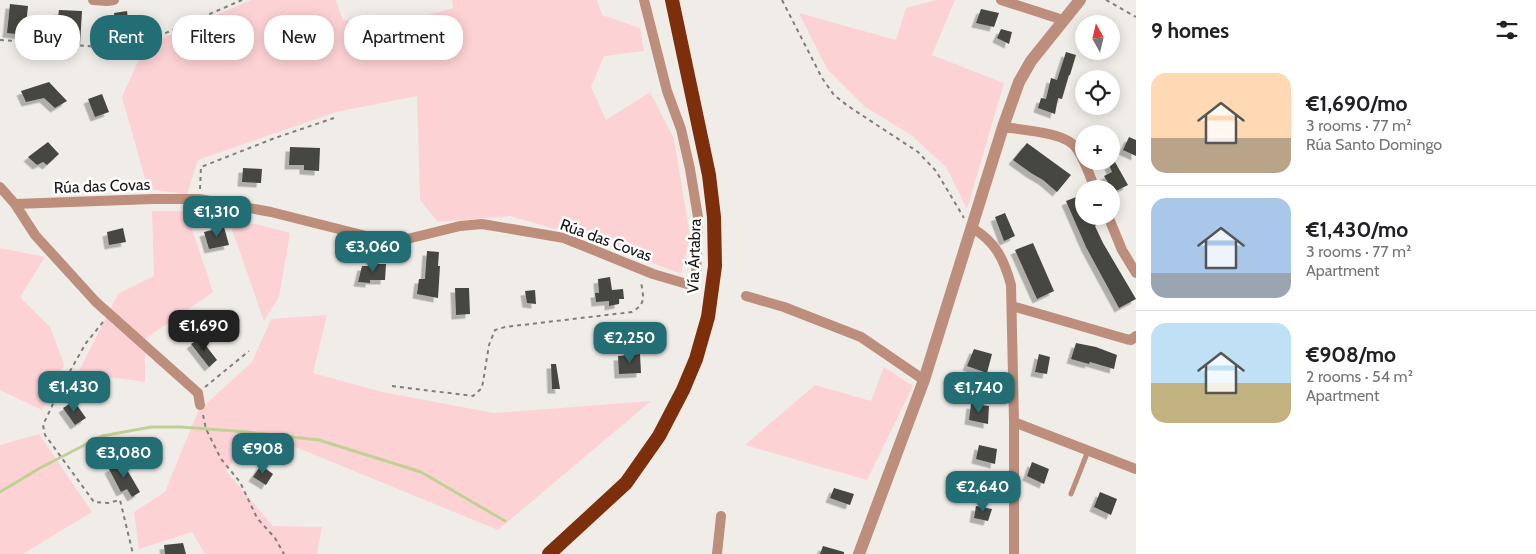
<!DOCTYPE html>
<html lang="en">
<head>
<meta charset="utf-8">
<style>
	body { margin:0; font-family:Cabin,sans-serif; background:#f6f6f6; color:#202124; height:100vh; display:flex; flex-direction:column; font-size:19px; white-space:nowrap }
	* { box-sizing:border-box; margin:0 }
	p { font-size:16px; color:#757577 }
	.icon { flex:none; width:28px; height:28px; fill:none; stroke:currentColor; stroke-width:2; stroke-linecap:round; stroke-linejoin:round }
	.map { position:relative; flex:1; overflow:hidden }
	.sheet { display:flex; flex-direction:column; background:#fff; width:400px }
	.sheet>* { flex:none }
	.hud { position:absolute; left:15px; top:15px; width:475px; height:45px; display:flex; gap:10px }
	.needle { width:32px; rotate:352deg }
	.tools { position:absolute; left:1075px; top:15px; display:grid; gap:10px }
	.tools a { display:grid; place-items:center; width:45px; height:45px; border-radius:50%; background:#fff; box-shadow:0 2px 12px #0003; font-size:25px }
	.price { position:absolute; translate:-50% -42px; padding:0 11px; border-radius:10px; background:#236e74; color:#fff; font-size:16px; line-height:32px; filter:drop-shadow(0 1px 2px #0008) }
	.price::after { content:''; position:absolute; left:50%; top:30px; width:15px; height:11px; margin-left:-8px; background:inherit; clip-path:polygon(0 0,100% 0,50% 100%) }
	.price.on { background:#222; color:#fff }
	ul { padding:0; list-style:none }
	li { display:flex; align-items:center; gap:15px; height:125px; padding:0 15px }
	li+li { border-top:1px solid #e0e0e0 }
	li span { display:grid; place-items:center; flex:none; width:140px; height:100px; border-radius:15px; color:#555 }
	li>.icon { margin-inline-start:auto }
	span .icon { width:60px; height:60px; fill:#fffc; stroke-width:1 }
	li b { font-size:21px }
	h2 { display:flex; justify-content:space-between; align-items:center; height:60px; padding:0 15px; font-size:21px }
	.pill { padding:0 18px; border-radius:20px; background:#fff; box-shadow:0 2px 12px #0003; font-size:18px; line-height:45px }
	.pill.on { background:#236e74; color:#fff }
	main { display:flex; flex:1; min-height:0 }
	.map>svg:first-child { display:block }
	.green { fill:#fdd2d4 }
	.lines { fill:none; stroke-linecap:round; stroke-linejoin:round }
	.stream { stroke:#bfd296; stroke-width:3 }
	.building { fill:#474643; filter:url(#shadow) }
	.path { stroke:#817f7c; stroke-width:2; stroke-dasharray:4 4; stroke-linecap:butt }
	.service { stroke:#bd8e7b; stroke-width:5 }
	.minor { stroke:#bd8e7b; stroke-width:10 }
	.tertiary { stroke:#bd8e7b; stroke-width:12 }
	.trunk { stroke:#7d2e0b; stroke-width:14 }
	.labels { text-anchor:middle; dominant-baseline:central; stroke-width:5; stroke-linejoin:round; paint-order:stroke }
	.street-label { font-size:16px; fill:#171615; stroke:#fff }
</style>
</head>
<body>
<main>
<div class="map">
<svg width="1136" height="554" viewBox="0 0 1136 554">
	<defs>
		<filter id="shadow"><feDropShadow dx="-4.5" dy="4.5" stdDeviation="0" flood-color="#0004"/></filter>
	</defs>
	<rect width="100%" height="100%" fill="#f0ede9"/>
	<path class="green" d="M251,0H336L343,20L394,25L453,8L452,0H597L602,15L640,28L644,51L604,56L591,87L606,120L650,92L674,139L690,235L681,274L596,241L510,216L438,222L420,200L417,96L336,112L198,160L187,194L148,189L122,97L145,46Z
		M937,0H955L932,55L1004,83L967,209L946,167L911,135L864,106L827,69L799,13L896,40L906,8Z
		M152,211H186L213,292L145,339V382L78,373L118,294L154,276Z
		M229,221L256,224L290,233L279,297L264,321Z
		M0,248L45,257L20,297L50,327L64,364L42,410L0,390Z
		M327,315L313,373L382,392L494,413L651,401L498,530L254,430L226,471L273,526L322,527L317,554H205L192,532L139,549L134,512L165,492L198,411L252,362L271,319Z
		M884,367L913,386L867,480L745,445L815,385L871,401Z
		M39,434L92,512L23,554H0V445Z"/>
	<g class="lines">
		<path class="stream" d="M0,492L40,468L102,436L151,427H181L247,432L319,440L421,472L505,521"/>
	</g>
	<path class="building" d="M10,4L28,6L25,35L7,33Z
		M981,9L999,13L994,27L976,23Z
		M59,10L82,11L80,44L66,43L68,29L53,28L54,16L58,17Z
		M127,11L128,19L131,18L133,34L126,35L116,32L114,13Z
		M1001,29L1012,32L1009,44L997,38Z
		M1066,52L1076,55L1070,75H1069L1062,99L1058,98L1055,114L1038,108L1041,98L1046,99L1051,78L1057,80Z
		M49,82L67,101L55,108L44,98L26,102L21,91Z
		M102,94L109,112L95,117L88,99Z
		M1129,137L1136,140V156L1123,150Z
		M48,142L59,154L47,165L43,162L37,165L28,157Z
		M1027,143L1071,175L1057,192L1043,180L1031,173L1013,160Z
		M290,147L320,148L319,171L304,170V165H289Z
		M1115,162L1128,185L1114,192L1104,176L1112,172L1109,165Z
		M243,168L262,169L261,183L242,182Z
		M1084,194V216H1094L1097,224L1095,226L1103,243L1136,299L1119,308L1086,247L1066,201Z
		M1005,213L1015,236L1004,241L995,217Z
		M224,227L229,245L209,249L204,232Z
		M123,228L126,242L109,245L107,232Z
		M1033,243L1054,291L1037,299L1015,250Z
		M427,251L439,252L438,266H440L438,298L417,294L419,279H425Z
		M376,264H386L385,280H370V283L358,282L362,266H376Z
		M610,277L612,290L623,289L624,299H619V304L609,306V301L596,302L595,293H599L598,279Z
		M455,288H469L470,314L456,315Z
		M535,290L536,304L527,303L525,291Z
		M200,338L217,360L209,367L191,344Z
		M1076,343L1096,347L1117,355L1114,369L1090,362L1089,364L1071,359Z
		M974,349L992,354L987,373L967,366Z
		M640,354L641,373L619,374L618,356Z
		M1039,354L1050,357L1047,374L1035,372Z
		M551,364H556L560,389H552Z
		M74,401L86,418L75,425L63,408Z
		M971,404L989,406L988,424L969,420Z
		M979,445L997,449L995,464L976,459Z
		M122,461L140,492L132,497L127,489L121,492L109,469Z
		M1032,462L1049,469L1044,484L1027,476Z
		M261,465L273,474L266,485L253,477Z
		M834,488L854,494L850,505L830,498Z
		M1100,492L1117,499L1111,515L1094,507Z
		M976,506L992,509L988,521L974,518Z
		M183,543L186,554H165L164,545Z
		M823,546L844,552V554H820Z"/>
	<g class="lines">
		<path class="path" d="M782,0L822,78L834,95L848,106L918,152L936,171L964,218
			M1106,0L1136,17
			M0,40L115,48L140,44L242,0
			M200,189L201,167L275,138L334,118
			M103,322L86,343L62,385L43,425L45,435L94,502L108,503L120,500L133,554
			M392,386L473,396L482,388L489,345L495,330L505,327L632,312C647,303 643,297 641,281
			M205,387L249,351
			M203,415L206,429L221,459L240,482L257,518L275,538L284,554"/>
		<path class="service" d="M1071,494L1088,451"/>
		<path class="minor" d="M93,0L107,1L114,0
			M1001,0L1063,20
			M1003,127C1022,130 1067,132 1077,149C1085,161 1090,176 1095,189
			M0,187L15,204L35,235L96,302L198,393L200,405
			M15,204L153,199H199L271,212L378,239L403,240L460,226L482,224L564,238L653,274L687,284L696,278L698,217L690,169L681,129L667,91L644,0
			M1108,216L1122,250L1136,273
			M972,228C995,241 1004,259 1011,285L1014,422V554
			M746,296L784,307L861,337L924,380
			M1012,306L1126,339L1131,340L1136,336
			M1014,422L1136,469
			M717,554L721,516"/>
		<path class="tertiary" d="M859,554L924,380L1003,127L1019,82L1031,61L1080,0"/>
		<path class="trunk" d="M549,554L626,483L659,436L683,390L696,359L708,317L715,266L714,217L709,175L672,0"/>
	</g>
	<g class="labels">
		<g class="street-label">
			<text transform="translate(102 186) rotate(-2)">Rúa das Covas</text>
			<text transform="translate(606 240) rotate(20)">Rúa das Covas</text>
			<text transform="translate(694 256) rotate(-88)">Vía Ártabra</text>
		</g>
	</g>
</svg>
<div class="tools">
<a><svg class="needle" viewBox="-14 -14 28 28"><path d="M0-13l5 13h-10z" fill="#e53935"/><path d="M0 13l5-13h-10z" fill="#757577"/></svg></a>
<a><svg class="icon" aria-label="locate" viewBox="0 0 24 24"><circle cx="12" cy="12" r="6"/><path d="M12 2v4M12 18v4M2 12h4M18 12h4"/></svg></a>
<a>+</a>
<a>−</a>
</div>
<b class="price" style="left:217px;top:238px">€1,310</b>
<b class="price" style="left:373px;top:273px">€3,060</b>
<b class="price on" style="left:204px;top:352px">€1,690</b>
<b class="price" style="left:630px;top:364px">€2,250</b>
<b class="price" style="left:74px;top:413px">€1,430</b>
<b class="price" style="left:979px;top:414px">€1,740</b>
<b class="price" style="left:263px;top:475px">€908</b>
<b class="price" style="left:124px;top:479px">€3,080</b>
<b class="price" style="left:983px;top:513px">€2,640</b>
<div class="hud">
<a class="pill">Buy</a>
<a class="pill on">Rent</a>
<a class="pill">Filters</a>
<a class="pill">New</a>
<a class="pill">Apartment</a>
</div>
</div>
<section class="sheet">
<h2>9 homes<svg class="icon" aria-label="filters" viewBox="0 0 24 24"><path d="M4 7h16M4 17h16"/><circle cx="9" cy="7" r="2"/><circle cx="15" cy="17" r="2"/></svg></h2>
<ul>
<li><span style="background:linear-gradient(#ffd9b3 65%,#b9a48a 0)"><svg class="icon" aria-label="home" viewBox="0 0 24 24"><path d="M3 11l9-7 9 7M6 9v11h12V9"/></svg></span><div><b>€1,690/mo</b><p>3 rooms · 77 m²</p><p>Rúa Santo Domingo</p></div></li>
<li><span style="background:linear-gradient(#a9c7e8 75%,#9aa5b1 0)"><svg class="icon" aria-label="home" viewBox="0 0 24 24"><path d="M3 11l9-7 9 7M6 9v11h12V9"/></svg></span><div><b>€1,430/mo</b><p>3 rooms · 77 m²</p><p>Apartment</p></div></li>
<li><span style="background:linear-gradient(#bfe0f5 60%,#c2b280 0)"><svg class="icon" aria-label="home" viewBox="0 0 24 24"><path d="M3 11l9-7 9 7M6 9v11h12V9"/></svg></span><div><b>€908/mo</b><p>2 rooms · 54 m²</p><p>Apartment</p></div></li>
</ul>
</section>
</main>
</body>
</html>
